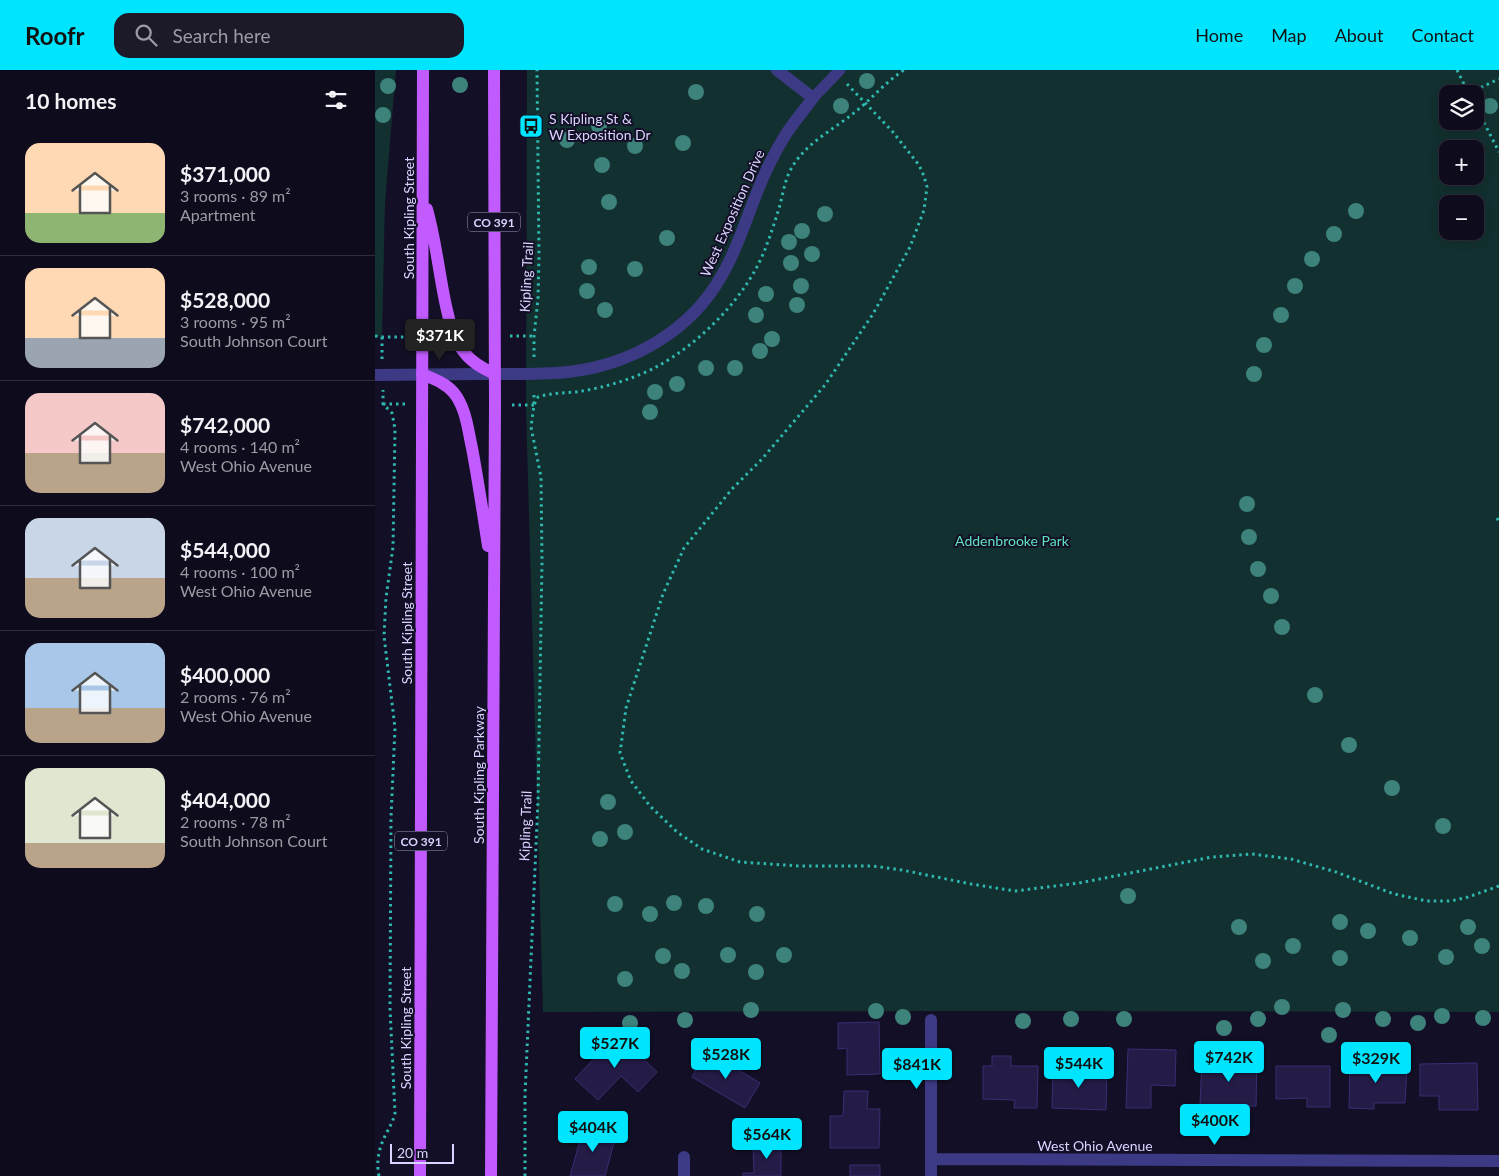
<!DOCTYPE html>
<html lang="en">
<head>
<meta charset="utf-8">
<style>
	body { margin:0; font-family:Lato,sans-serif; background:#1c1929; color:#f1f3f6; height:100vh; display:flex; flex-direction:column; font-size:19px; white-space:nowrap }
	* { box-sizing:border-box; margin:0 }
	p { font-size:16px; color:#9b9ba3 }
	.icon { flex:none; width:28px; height:28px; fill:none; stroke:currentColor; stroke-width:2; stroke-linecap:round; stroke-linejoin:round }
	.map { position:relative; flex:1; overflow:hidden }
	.panel { display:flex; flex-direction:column; background:#0e0b1c; width:375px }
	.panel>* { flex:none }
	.tools { position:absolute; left:1064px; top:15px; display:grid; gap:10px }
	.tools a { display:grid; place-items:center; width:45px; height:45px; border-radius:10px; background:#0e0b1c; box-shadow:0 2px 12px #0003,0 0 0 1px #2e2b3b; font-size:25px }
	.scale { position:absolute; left:15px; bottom:12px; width:64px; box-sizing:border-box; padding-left:5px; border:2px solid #d9d4ff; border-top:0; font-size:14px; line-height:18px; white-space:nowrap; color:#d9d4ff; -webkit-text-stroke:4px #130f26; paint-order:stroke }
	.price { position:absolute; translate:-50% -42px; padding:0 11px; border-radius:5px; background:#00e5ff; color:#111; font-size:16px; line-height:32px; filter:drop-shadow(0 1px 2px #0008) }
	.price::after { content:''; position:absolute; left:50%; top:30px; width:15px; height:11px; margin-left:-8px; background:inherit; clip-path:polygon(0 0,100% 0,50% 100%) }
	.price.on { background:#222; color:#fff }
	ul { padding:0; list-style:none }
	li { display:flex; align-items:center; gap:15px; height:125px; padding:0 25px }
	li+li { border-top:1px solid #2e2b3b }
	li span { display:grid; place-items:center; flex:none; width:140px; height:100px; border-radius:15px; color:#555 }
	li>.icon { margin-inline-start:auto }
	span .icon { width:60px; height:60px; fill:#fffc; stroke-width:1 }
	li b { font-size:21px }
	h2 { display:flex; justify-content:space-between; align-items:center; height:60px; padding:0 25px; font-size:21px }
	header { display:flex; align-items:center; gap:30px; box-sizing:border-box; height:70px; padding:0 25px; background:#00e5ff; color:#111 }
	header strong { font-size:24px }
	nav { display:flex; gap:28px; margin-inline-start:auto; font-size:18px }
	.search { width:350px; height:45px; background:#1c1929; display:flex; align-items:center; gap:12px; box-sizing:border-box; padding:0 18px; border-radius:15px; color:#9b9ba3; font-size:19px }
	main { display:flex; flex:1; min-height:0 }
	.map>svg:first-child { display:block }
	.green { fill:#12302f; fill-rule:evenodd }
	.building { fill:#241b47; stroke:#3b2d73 }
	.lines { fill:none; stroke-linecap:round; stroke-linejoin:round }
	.path { stroke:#2fb8b0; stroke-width:3; stroke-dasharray:2.5 4; stroke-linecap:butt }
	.service { stroke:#3d3a85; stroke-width:11 }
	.minor { stroke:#3d3a85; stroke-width:12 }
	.primary { stroke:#c25bff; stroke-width:12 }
	.tree { fill:#3d827b }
	.labels { text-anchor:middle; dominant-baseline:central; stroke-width:4; stroke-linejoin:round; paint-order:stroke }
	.shield { fill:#130f26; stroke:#9e99be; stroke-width:1 }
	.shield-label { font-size:12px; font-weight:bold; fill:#d9d4ff }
	.poi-label { font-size:14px; fill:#d9d4ff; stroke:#130f26; text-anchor:start }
	.street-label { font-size:14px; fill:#d9d4ff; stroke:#130f26 }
	.park-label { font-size:14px; fill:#5fe0c0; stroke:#130f26 }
</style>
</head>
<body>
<header>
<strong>Roofr</strong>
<div class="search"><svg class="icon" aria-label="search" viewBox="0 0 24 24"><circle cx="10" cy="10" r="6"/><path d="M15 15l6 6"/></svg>Search here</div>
<nav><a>Home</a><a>Map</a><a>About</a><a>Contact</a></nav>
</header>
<main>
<section class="panel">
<h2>10 homes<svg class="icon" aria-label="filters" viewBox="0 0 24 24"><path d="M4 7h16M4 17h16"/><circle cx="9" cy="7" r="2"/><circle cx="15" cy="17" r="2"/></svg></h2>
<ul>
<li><span style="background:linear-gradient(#ffd9b3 70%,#8fb573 0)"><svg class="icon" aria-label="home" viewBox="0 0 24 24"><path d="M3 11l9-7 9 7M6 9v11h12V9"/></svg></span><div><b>$371,000</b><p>3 rooms · 89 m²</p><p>Apartment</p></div></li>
<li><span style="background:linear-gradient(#ffd9b3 70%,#9aa5b1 0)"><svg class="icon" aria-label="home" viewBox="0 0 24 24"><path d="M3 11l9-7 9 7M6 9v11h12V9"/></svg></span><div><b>$528,000</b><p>3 rooms · 95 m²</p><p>South Johnson Court</p></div></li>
<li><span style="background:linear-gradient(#f6c9c9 60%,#b9a48a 0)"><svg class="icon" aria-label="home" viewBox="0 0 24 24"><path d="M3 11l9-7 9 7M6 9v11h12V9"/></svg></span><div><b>$742,000</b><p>4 rooms · 140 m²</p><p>West Ohio Avenue</p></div></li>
<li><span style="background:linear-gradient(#c9d6e8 60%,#b9a48a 0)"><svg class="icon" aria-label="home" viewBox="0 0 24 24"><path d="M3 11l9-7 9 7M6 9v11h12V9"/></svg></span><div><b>$544,000</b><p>4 rooms · 100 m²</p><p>West Ohio Avenue</p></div></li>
<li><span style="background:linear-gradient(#a9c7e8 65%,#b9a48a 0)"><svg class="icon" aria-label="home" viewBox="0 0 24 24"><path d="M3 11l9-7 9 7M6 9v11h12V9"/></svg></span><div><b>$400,000</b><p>2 rooms · 76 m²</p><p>West Ohio Avenue</p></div></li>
<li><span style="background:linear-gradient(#dfe7d0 75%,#b9a48a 0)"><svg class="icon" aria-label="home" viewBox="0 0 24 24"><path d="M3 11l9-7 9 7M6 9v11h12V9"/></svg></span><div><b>$404,000</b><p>2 rooms · 78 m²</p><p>South Johnson Court</p></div></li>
</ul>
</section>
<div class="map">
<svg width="1124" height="1106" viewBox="0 0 1124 1106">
	<rect width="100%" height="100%" fill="#130f26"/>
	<path class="green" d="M0,0H21L10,133L7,267L0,266Z
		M152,0H1124V942L580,941L168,942L151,338ZM1072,24H1100V51H1072ZM1072,79H1100V106H1072ZM1072,134H1100V161H1072Z"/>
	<path class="building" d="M504,952L505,1004L472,1005V978L463,979V953Z
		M242,964L282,1002L263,1022L246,1006L223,1030L200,1009Z
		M753,979L801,980L800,1016L776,1015V1038H751Z
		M332,981L385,1013L370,1038L317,1007Z
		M617,986H636V996H663L662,1038H639L640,1030L608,1029V996H617Z
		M975,987L996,988V995L1032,996L1030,1033H999V1039L974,1038Z
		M827,989L882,991L881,1036L825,1035Z
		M1102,993L1103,1040H1064V1026H1045V994Z
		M901,996H955V1037H932V1028L901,1029Z
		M678,999L732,1001L731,1040L677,1038Z
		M469,1021H493L492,1039H505L504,1078H455V1046H468Z
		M209,1056L241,1065L230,1106H195Z
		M406,1073V1106H368V1103H379L378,1074Z
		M475,1095H505V1106H475Z"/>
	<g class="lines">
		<path class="path" d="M1082,0L1094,24
			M472,14L517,61L544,95L549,106L552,117L549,140L535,177L498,244L450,315L387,389L357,419L309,478L288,524L251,638L245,683L256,711L275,736L302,762L327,779L365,792L424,796H498L527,800L596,814L640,821L704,813L837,787L877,784L916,789L961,802L1019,824L1052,831H1076L1093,827L1124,816
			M1094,23L1124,9
			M1100,35L1124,82
			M0,266L7,267H31
			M135,266H159
			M7,267V289
			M159,287V266L163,229L164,185L162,0
			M8,334H31
			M159,334V321
			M137,335H159
			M1122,448L1124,452
			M4,1106C1,1092 4,1078 10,1066C14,1058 18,1052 20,1043L15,938L16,747L20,658L9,566L11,528L18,477L20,359L17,343L8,334V320
			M150,1106V1025L163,730L167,492L166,407L156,357L159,335L163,327C175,323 188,323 201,322C228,318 259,309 283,296C328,271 375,223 392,174C397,161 401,148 405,135C408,123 410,110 416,99C429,75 454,62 475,46C494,32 509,13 529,0"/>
		<path class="service" d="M438,28L465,0"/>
		<path class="minor" d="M0,305C35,305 71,304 106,304C135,304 164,305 193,302C256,295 316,261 347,205C362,180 370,152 381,125C389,104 399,83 411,64C419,52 429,40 438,28L402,0
			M556,950V1106
			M309,1087V1106
			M556,1089L1124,1091"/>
		<path class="primary" d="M52,139C61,171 64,204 71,236C75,253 78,269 89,282C97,293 109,299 120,304
			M47,304C59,309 71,313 79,323C91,338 93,360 97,378C103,410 108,443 113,476
			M45,1106L48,0
			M116,1106L120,335L119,0"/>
	</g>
	<g class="tree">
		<circle cx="492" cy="11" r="8"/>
		<circle cx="85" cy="15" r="8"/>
		<circle cx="13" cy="16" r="8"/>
		<circle cx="321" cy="22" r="8"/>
		<circle cx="466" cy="36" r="8"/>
		<circle cx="1115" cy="36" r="8"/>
		<circle cx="8" cy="45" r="8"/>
		<circle cx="224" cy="56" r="8"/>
		<circle cx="192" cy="70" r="8"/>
		<circle cx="308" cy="73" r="8"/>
		<circle cx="260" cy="76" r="8"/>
		<circle cx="227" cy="95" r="8"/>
		<circle cx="234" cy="132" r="8"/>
		<circle cx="981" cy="141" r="8"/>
		<circle cx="450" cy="144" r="8"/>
		<circle cx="427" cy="161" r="8"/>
		<circle cx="959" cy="164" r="8"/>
		<circle cx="292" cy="168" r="8"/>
		<circle cx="414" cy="172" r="8"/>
		<circle cx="437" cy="184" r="8"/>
		<circle cx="937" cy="189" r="8"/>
		<circle cx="416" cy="193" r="8"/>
		<circle cx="214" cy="197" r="8"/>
		<circle cx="260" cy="199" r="8"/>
		<circle cx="426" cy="216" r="8"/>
		<circle cx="920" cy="216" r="8"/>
		<circle cx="212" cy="221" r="8"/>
		<circle cx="391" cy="224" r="8"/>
		<circle cx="422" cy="235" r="8"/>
		<circle cx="230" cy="240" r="8"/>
		<circle cx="381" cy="245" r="8"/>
		<circle cx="906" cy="245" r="8"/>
		<circle cx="397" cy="269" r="8"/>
		<circle cx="889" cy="275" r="8"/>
		<circle cx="385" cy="281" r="8"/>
		<circle cx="331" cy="298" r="8"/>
		<circle cx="360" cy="298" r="8"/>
		<circle cx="879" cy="304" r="8"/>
		<circle cx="302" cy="314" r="8"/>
		<circle cx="280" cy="322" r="8"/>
		<circle cx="275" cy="342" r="8"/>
		<circle cx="872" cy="434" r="8"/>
		<circle cx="874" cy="467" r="8"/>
		<circle cx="883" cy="499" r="8"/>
		<circle cx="896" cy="526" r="8"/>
		<circle cx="907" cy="557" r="8"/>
		<circle cx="940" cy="625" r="8"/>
		<circle cx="974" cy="675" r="8"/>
		<circle cx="1017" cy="718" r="8"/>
		<circle cx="233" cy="732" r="8"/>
		<circle cx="1068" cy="756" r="8"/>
		<circle cx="250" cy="762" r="8"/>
		<circle cx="225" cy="769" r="8"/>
		<circle cx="753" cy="826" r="8"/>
		<circle cx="299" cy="833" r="8"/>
		<circle cx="240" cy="834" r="8"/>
		<circle cx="331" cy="836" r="8"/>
		<circle cx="275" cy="844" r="8"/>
		<circle cx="382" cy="844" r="8"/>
		<circle cx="965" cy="852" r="8"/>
		<circle cx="864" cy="857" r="8"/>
		<circle cx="1093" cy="857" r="8"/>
		<circle cx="993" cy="861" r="8"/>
		<circle cx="1035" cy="868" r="8"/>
		<circle cx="918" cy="876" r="8"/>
		<circle cx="1107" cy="876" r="8"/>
		<circle cx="353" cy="885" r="8"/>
		<circle cx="409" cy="885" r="8"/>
		<circle cx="288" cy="886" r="8"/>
		<circle cx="1071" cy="887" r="8"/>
		<circle cx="965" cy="888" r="8"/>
		<circle cx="888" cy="891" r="8"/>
		<circle cx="307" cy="901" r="8"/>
		<circle cx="381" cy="902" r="8"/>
		<circle cx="250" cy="909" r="8"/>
		<circle cx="907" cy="937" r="8"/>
		<circle cx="376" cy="940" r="8"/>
		<circle cx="968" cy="940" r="8"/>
		<circle cx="501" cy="941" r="8"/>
		<circle cx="1067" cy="946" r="8"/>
		<circle cx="528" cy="947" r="8"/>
		<circle cx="1108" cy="948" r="8"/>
		<circle cx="696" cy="949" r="8"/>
		<circle cx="749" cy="949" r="8"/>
		<circle cx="883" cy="949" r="8"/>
		<circle cx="1008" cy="949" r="8"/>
		<circle cx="310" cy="950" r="8"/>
		<circle cx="648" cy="951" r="8"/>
		<circle cx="255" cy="953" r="8"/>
		<circle cx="1043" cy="953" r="8"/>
		<circle cx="849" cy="958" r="8"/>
		<circle cx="954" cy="965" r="8"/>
	</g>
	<defs>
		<g id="bus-square" transform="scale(1.25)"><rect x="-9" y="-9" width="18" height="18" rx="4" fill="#00e5ff" stroke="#130f26"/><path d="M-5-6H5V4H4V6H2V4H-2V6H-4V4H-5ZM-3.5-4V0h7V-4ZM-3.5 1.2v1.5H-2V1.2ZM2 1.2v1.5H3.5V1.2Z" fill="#111"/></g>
	</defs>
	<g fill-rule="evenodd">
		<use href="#bus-square" x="156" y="56"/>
	</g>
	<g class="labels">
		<g class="shield">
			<rect x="93" y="142.5" width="52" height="19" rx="4"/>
			<rect x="20" y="761.5" width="52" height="19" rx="4"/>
		</g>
		<g class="shield-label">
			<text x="119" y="152">CO 391</text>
			<text x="46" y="771">CO 391</text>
		</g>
		<g class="poi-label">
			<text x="174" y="48">S Kipling St &amp;<tspan x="174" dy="16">W Exposition Dr</tspan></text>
		</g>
		<g class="street-label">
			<text transform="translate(357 143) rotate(-66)">West Exposition Drive</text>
			<text transform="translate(33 148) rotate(-90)">South Kipling Street</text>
			<text transform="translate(151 207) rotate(-87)">Kipling Trail</text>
			<text transform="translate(31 553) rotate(-90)">South Kipling Street</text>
			<text transform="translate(103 705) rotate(-90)">South Kipling Parkway</text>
			<text transform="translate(150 756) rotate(-88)">Kipling Trail</text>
			<text transform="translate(30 958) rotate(-90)">South Kipling Street</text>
			<text x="720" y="1075">West Ohio Avenue</text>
		</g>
		<g class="park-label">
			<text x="637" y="470">Addenbrooke Park</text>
		</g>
	</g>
</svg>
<div class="tools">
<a><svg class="icon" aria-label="layers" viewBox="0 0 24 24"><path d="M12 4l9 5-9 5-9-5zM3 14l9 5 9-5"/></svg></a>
<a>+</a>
<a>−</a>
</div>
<div class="scale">20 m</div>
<b class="price on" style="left:65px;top:291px">$371K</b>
<b class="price" style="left:240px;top:999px">$527K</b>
<b class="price" style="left:351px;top:1010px">$528K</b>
<b class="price" style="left:854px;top:1013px">$742K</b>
<b class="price" style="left:1001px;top:1014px">$329K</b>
<b class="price" style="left:704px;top:1019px">$544K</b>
<b class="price" style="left:542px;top:1020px">$841K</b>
<b class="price" style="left:840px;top:1076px">$400K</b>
<b class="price" style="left:218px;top:1083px">$404K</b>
<b class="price" style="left:392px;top:1090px">$564K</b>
</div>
</main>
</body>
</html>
